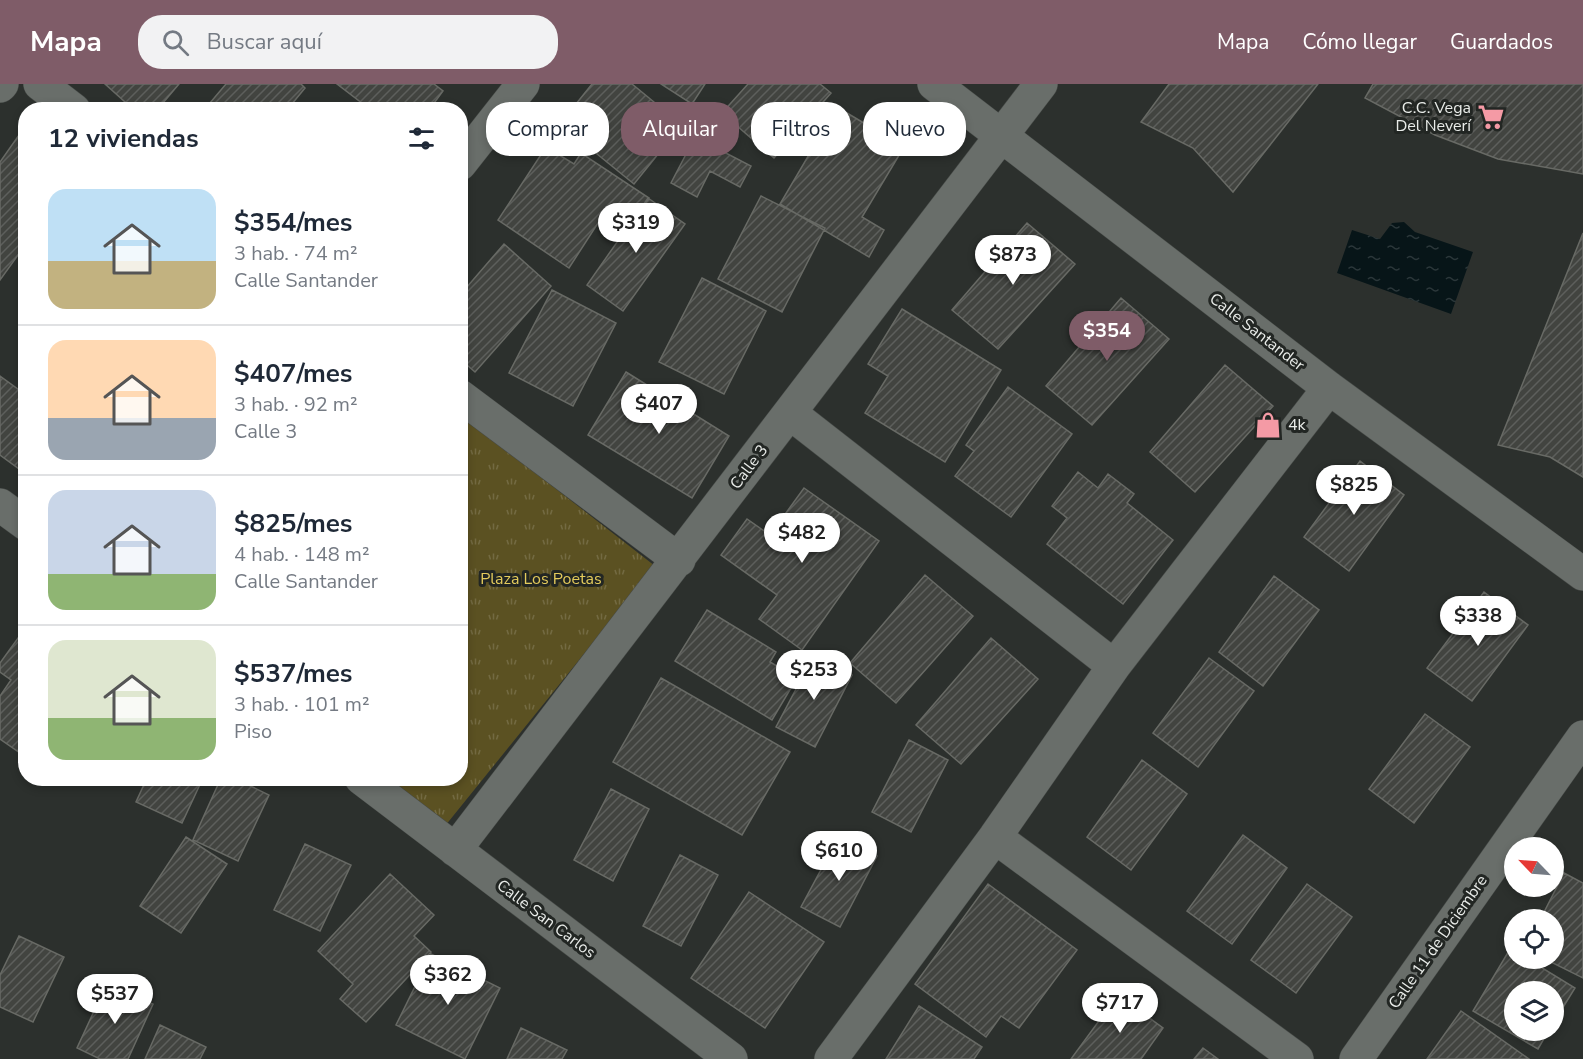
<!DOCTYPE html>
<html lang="es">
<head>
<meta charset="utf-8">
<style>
	body { margin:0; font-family:"Nunito Sans",sans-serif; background:#f2f2f3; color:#1f2937; height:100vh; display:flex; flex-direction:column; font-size:22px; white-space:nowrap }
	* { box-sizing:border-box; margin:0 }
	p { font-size:20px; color:#747a83 }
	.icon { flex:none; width:33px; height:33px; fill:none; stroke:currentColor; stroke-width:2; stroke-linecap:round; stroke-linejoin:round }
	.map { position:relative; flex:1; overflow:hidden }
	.sheet { position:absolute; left:18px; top:18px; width:450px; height:684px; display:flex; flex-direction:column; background:#fff; border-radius:24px; box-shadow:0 3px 9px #0003 }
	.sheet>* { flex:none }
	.guide { position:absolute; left:486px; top:18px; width:570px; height:54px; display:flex; gap:12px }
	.needle { width:39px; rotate:295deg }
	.tools { position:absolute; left:1504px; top:753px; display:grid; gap:12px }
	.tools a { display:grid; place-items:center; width:60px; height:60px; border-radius:50%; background:#fff; box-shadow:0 3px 9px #0003; font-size:30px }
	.price { position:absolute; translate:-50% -51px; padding:0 14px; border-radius:21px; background:#fff; color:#222; font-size:20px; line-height:39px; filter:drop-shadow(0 2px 3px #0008) }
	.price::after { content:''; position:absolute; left:50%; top:36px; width:18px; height:14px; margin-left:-9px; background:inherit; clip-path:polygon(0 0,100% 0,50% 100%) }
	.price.selected { background:#7f5c68; color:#fff }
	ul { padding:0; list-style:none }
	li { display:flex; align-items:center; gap:18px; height:150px; padding:0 30px }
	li+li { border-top:2px solid #e0e1e3 }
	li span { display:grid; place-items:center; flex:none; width:168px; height:120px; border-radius:18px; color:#555 }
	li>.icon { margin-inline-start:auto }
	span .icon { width:72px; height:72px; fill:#fffc; stroke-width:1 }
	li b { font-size:26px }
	h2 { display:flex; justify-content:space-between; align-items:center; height:72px; padding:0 30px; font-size:26px }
	.tag { padding:0 21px; border-radius:24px; background:#fff; box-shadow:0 3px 9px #0003; font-size:21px; line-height:54px }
	.tag.selected { background:#7f5c68; color:#fff }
	header { display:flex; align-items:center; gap:36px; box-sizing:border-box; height:84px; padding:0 30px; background:#7f5c68; color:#fff }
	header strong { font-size:28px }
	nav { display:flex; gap:33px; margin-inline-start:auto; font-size:21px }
	.search { width:420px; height:54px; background:#f2f2f3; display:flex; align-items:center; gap:15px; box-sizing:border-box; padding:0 21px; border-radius:24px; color:#747a83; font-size:22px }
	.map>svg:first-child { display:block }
	.grass { fill:url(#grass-tufts) }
	.water { fill:url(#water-ripples) }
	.building { fill:url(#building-hatch); stroke:#686a65; stroke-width:1.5 }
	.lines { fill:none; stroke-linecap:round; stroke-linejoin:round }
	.minor-casing { stroke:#474b48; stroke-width:34 }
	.minor { stroke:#696e6a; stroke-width:33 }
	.labels { text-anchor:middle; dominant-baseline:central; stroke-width:6; stroke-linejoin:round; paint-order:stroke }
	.poi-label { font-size:16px; fill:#e9ece9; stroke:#222623; text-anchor:end }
	.street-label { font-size:16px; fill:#e9ece9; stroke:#222623 }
	.park-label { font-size:16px; fill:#e4cb5c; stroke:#222623 }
</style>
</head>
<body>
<header>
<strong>Mapa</strong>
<div class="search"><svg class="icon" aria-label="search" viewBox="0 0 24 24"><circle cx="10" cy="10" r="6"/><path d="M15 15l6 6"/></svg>Buscar aquí</div>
<nav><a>Mapa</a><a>Cómo llegar</a><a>Guardados</a></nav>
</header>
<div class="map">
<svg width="1583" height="975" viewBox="0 0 1583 975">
	<defs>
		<pattern id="grass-tufts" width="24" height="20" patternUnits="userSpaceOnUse" patternTransform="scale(1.5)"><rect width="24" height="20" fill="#5b5122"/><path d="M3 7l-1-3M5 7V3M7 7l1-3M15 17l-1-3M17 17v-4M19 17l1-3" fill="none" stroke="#736a42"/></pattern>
		<pattern id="water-ripples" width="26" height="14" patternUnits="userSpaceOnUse" patternTransform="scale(1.5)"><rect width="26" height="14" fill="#071518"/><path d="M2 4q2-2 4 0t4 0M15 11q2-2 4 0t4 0" fill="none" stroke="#2b373a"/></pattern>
		<pattern id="building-hatch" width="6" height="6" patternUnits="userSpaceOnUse" patternTransform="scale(1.5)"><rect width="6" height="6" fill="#424440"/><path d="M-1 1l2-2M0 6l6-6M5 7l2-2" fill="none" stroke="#5d5f5c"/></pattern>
	</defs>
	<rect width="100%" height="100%" fill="#2c302d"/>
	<path class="grass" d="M461,331L655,482L445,742L383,695L460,694Z"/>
	<path class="water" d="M1404,138L1415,148L1473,168L1451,230L1337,189L1352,146L1380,155L1392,139Z"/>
	<path class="building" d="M105,0H179L157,26H134Z
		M226,0H301L305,4L287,26H204Z
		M337,0H434L443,7L429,26H371Z
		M592,0H632L654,18L643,32L671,54L634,100L560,40Z
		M661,0H705L692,20Z
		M748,0H820L831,9L774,74L722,29Z
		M1169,0H1318L1233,108L1193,64L1141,38Z
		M1373,0H1583V90L1498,75L1435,51L1365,14Z
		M837,23L904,63L862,133L884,146L869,173L780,120Z
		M19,51L26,56V160L0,196V78Z
		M695,53L751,82L740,103L710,87L697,113L671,99Z
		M546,63L574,80L581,69L649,114L622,155L598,139L569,184L498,136Z
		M761,112L825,144L782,228L718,195Z
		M648,114L685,140L623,227L587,201Z
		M1027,139L1075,180L998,265L952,226Z
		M1583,149V393L1550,373L1498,361Z
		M504,160L551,202L475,288L460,275V211Z
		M702,194L766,227L724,310L659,278Z
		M552,206L616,239L573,322L509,289Z
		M1121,214L1169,255L1092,341L1046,302Z
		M902,225L1001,286L945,378L865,329L888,292L868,280Z
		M1225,281L1273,322L1195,408L1150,368Z
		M626,288L729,352L692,414L588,351Z
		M0,292L26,311V390L0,371Z
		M1008,303L1072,350L1011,433L955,392L974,367L966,361Z
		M1360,377L1404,411L1349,487L1304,453Z
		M1078,388L1098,404L1108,390L1134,410L1127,419L1173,456L1123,520L1047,460L1067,434L1052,422Z
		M804,404L879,457L802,566L759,535L777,511L721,471L747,435L770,451Z
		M925,491L973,532L896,619L850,579Z
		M1274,492L1319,526L1263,602L1219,568Z
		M1484,508L1528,541L1472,617L1427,584Z
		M707,526L776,568L770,578L797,594L772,636L675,577Z
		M26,543V673L0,655V612L11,596L0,588V579Z
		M991,554L1038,595L961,680L916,641Z
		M814,571L852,591L815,663L776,643Z
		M1209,574L1254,607L1198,683L1153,649Z
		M661,594L790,668L742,751L613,678Z
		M1425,630L1470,663L1414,739L1369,705Z
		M909,656L948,676L911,748L872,728Z
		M1142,676L1187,710L1131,786L1087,753Z
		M147,694H203L182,739L136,718Z
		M221,694H234L269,711L238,777L193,756Z
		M611,705L649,725L613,797L574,776Z
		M1243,751L1287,784L1232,860L1187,827Z
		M839,752L877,772L840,843L801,823Z
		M186,753L227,780L181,849L140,822Z
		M305,760L351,781L320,847L274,826Z
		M680,771L718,791L681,862L643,842Z
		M1564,789L1583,799V894L1543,874H1554V836H1540Z
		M390,790L434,831L414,852L431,868L366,938L340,915L353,900L318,867Z
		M988,800L1077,866L1019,944L1001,932L986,953L915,900Z
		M1307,800L1352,833L1296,909L1251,876Z
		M749,808L824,858L765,944L691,894Z
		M19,852L64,873L33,938L0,923V891Z
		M1510,865L1515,868V874H1526L1575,904L1554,938V908H1515V946H1549L1538,965L1473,927Z
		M431,870L500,904L465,975L396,941Z
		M107,899L153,920L128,975H100L77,964Z
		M1118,911L1163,944L1141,975H1071Z
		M919,922L982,963L974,975H886Z
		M1461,927L1529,975H1427Z
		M160,941L206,963L200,975H145Z
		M521,944L567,966L562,975H507Z
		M1203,964L1218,975H1194Z"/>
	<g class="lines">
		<g class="minor-casing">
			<path id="minor" d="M40,0L74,26
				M934,0L1329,304L1583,490
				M0,2L2,0
				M460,80L523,0
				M460,312L679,476
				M790,329L1114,582
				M0,421L26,440
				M361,694L731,975
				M995,753L1297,975
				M455,766L1041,0
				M831,975L995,753L1114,582L1329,304
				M1356,975L1583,653"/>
		</g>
		<use href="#minor" class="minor"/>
	</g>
	<defs>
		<g id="supermarket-bare" transform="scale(2.07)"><path d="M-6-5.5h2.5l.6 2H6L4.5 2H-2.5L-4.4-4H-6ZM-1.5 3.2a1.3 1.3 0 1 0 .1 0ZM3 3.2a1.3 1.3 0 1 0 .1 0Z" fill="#f49aa5" stroke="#222623" stroke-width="2.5" paint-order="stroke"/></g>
		<g id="shop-bare" transform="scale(2.07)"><path d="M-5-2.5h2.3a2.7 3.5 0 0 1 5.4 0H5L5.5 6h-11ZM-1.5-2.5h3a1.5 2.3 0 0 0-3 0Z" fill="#f49aa5" stroke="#222623" stroke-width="2.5" paint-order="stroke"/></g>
	</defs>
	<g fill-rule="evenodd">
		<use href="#supermarket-bare" x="1491" y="33"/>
		<use href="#shop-bare" x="1268" y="341"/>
	</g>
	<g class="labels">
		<g class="poi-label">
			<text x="1471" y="24">C.C. Vega<tspan x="1471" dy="18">Del Neverí</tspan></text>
			<text x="1288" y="341" text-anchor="start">4k</text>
		</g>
		<g class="street-label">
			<text transform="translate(1257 248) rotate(38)">Calle Santander</text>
			<text transform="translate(749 383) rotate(-53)">Calle 3</text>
			<text transform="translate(546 835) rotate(37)">Calle San Carlos</text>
			<text transform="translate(1438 858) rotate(-55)">Calle 11 de Diciembre</text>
		</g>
		<g class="park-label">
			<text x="541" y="495">Plaza Los Poetas</text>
		</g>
	</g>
</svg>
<div class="tools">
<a><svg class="needle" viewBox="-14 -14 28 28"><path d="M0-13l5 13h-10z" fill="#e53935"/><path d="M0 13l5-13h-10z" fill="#747a83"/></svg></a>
<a><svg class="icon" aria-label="locate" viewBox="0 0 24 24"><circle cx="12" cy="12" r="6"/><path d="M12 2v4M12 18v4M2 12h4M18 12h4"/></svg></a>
<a><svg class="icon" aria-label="layers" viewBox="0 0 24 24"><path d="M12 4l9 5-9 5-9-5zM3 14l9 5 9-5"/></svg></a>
</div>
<b class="price" style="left:636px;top:170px">$319</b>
<b class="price" style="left:1013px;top:202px">$873</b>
<b class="price selected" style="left:1107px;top:278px">$354</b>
<b class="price" style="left:659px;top:351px">$407</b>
<b class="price" style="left:1354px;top:432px">$825</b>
<b class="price" style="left:802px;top:480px">$482</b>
<b class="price" style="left:1478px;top:563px">$338</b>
<b class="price" style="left:814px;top:617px">$253</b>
<b class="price" style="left:839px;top:798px">$610</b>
<b class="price" style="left:448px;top:922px">$362</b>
<b class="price" style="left:115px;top:941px">$537</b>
<b class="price" style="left:1120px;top:950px">$717</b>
<div class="guide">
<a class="tag">Comprar</a>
<a class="tag selected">Alquilar</a>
<a class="tag">Filtros</a>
<a class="tag">Nuevo</a>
</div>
<section class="sheet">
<h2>12 viviendas<svg class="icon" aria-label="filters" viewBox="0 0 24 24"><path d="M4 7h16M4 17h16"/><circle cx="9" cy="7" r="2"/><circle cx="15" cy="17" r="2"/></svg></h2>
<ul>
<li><span style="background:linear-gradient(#bfe0f5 60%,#c2b280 0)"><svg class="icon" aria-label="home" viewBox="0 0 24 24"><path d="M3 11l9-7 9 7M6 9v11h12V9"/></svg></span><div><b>$354/mes</b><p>3 hab. · 74 m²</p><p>Calle Santander</p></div></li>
<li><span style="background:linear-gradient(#ffd9b3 65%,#9aa5b1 0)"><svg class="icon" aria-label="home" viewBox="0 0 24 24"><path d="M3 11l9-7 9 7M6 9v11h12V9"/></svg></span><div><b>$407/mes</b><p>3 hab. · 92 m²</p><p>Calle 3</p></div></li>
<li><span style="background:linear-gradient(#c9d6e8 70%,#8fb573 0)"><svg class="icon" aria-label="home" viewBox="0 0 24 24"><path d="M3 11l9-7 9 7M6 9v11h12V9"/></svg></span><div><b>$825/mes</b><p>4 hab. · 148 m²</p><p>Calle Santander</p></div></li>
<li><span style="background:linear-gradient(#dfe7d0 65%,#8fb573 0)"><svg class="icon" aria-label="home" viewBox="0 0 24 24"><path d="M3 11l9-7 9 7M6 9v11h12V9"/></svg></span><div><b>$537/mes</b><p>3 hab. · 101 m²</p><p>Piso</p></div></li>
</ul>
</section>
</div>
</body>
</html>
